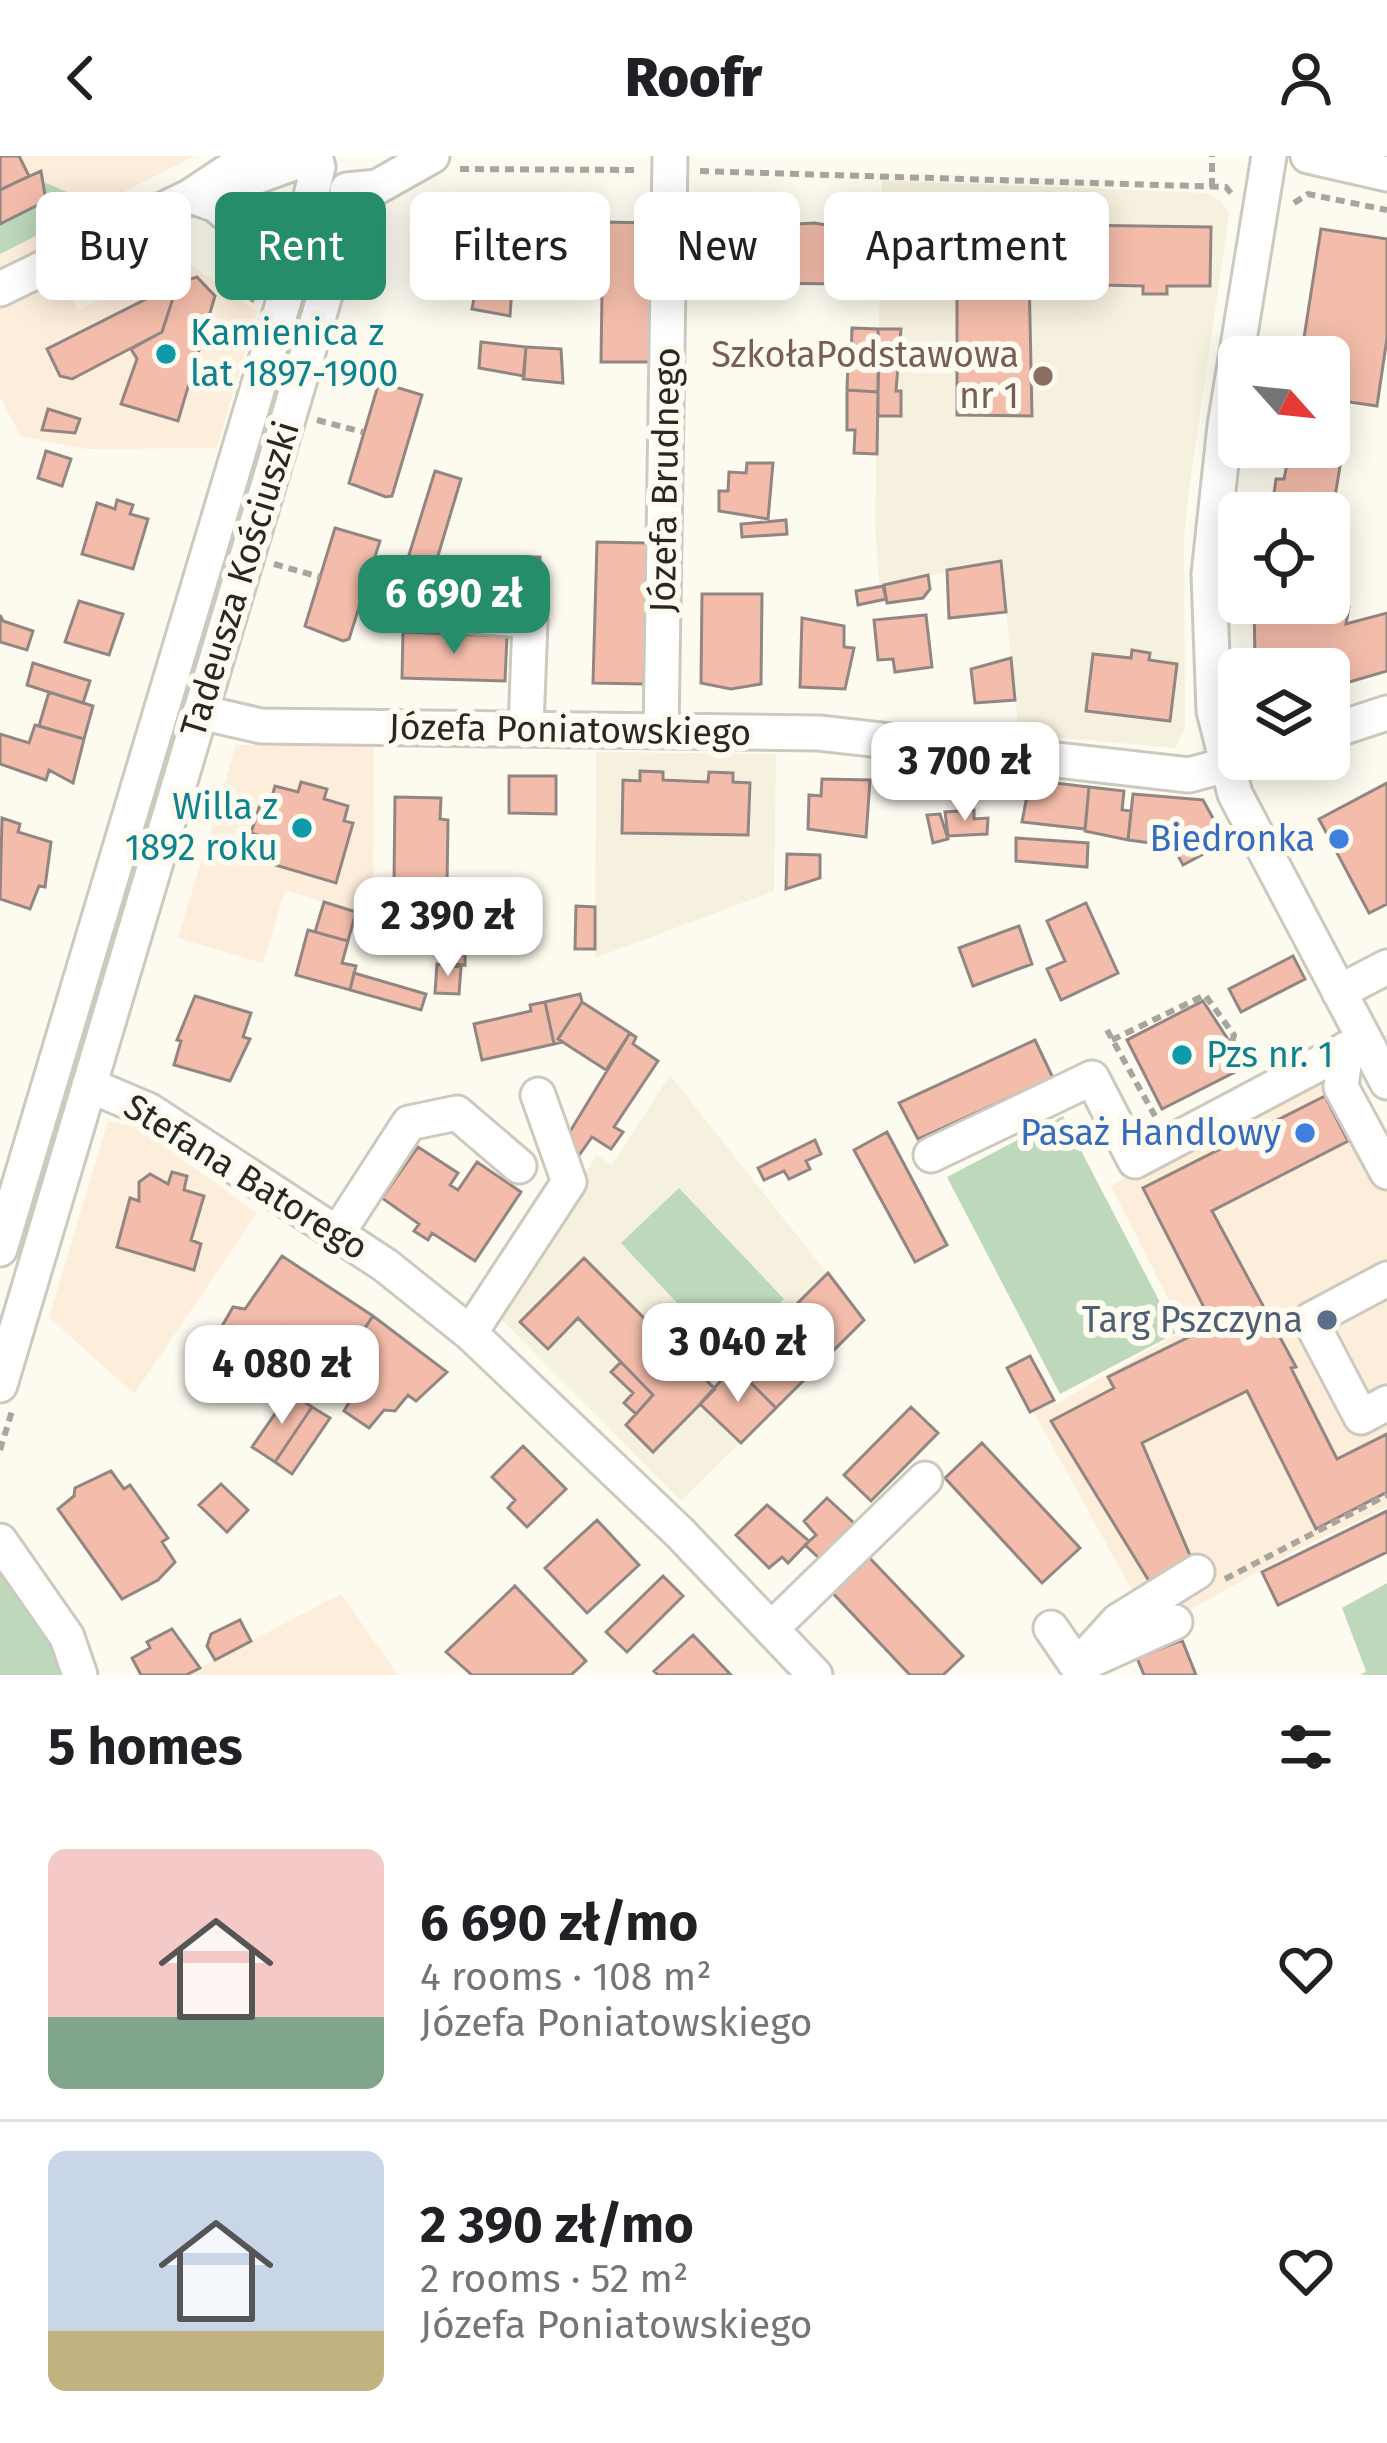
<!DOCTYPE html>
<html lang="en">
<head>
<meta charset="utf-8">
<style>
	body { margin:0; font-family:"Fira Sans",sans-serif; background:#f2f2f2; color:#202124; height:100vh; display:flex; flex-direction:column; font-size:45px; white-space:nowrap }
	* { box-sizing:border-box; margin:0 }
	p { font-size:39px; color:#757577 }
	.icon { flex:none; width:66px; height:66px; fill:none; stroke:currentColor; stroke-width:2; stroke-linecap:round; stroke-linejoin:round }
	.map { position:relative; height:1519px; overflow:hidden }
	.sheet { display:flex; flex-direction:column; background:#fff; flex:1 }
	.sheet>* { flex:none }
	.banner { position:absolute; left:36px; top:36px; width:1317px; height:108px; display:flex; gap:24px }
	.needle { width:78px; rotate:117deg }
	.tools { position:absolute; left:1218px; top:180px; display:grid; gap:24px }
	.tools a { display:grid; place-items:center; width:132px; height:132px; border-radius:18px; background:#fff; box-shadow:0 6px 30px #0003; font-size:60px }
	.price { position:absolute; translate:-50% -102px; padding:0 27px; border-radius:24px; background:#fff; color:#222; font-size:39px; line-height:78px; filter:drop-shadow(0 3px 6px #0008) }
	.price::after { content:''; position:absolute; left:50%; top:72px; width:36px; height:27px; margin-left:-18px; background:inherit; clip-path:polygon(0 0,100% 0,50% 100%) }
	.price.on { background:#268d6a; color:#fff }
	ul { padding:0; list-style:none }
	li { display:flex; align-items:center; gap:36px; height:300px; padding:0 48px }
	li+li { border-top:3px solid #e0e0e0 }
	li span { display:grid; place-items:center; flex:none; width:336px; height:240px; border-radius:18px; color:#555 }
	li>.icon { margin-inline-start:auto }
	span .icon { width:144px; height:144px; fill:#fffc; stroke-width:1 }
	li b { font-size:51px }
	h2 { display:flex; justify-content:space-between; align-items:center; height:144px; padding:0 48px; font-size:51px }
	.chip { padding:0 42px; border-radius:18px; background:#fff; box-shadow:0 6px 30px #0003; font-size:42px; line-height:108px }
	.chip.on { background:#268d6a; color:#fff }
	header { display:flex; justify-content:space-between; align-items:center; height:156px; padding:0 48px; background:#fff; font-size:54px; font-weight:800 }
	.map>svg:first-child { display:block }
	.commercial { fill:#fdeddb }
	.built { fill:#f6f1de }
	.green { fill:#bdd8ba }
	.building { fill:#f4bdab; stroke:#928683; stroke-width:3 }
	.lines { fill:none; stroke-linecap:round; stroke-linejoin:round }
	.minor-casing { stroke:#ccc9be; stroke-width:39 }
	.path { stroke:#a7a59d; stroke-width:6; stroke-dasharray:9 6; stroke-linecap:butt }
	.minor { stroke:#fff; stroke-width:33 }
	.culture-dot { fill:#0f9aa8; stroke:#fdfaef; stroke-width:4.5 }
	.education-dot { fill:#8d6e63; stroke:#fdfaef; stroke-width:4.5 }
	.shop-dot { fill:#3f7fe0; stroke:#fdfaef; stroke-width:4.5 }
	.service-dot { fill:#5c6f8a; stroke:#fdfaef; stroke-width:4.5 }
	.labels { text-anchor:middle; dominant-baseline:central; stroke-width:12; stroke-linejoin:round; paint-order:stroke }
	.culture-label { font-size:36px; fill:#0d838f; stroke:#fdfaef; text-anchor:start }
	.education-label { font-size:36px; fill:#785e54; stroke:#fdfaef; text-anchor:end }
	.street-label { font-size:36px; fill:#282723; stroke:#fdfaef }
	.shop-label { font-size:36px; fill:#366cbe; stroke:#fdfaef; text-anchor:end }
	.service-label { font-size:36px; fill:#4e5e75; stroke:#fdfaef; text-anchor:end }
</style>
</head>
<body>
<header><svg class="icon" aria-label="back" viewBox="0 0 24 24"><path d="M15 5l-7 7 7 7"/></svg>Roofr<svg class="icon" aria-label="person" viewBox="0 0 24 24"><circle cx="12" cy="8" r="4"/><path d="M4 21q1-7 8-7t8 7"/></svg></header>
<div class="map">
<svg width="1387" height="1519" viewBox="0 0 1387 1519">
	<rect width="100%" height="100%" fill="#fdfaef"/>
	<path class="commercial" d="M0,0H195L123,36L106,62L0,119Z
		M184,104L257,155L217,292L86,293L21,280L0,242V151L62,121L78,154Z
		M236,589H374L373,761L285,734L263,807L178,782Z
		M1343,897L1387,983V1351L1294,1395L1198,1450L1149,1465L1033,1255L1054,1244L1056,1248L1184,1174L1111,1030Z
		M108,965L139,972L257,1057L134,1238L49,1161Z
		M341,1438L398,1519H186Z"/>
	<path class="built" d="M882,24L1205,37L1222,46L1229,59L1190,326L1184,381L1185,573L1175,592L1019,578L1001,406L879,429L875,368Z
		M596,596L776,598L774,735L595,802Z
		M670,919L864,1164L681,1345L495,1157L597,999L612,1009Z"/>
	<path class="green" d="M46,27L97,49L0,98V68L45,45L40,31Z
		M1063,960L1176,1177L1060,1238L947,1021Z
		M679,1032L784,1143L724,1197L621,1087Z
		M0,1408L48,1477L66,1519H0Z
		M1387,1427V1519H1361L1366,1515L1342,1452Z"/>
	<path class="building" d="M0,0H19L29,20L0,34Z
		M41,15L46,45L0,68V34Z
		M419,60L429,67L483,63V69L510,68L515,91L510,160L472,153L475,137L427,132L428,101H418L419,83L413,84V65Z
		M603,66L654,67L651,206H601Z
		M814,67L841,71L840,128L761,127V70Z
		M923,67L1211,71L1210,130H1167V138H1143V130L1101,129V117L1029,116L1032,260L957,259V140H965V132H922Z
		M1321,73L1387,83V182L1377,250L1329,243V201H1301Z
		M197,121L215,140L178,265L121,248L137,203L131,193L162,176L178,127Z
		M178,127L162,176L72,223L60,220L47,193Z
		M852,172L878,173L879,205L851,204Z
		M878,173H901L896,235H901V260H878Z
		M481,186L526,191L524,220L479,212Z
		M526,191L561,193L563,227L523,223Z
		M848,204L879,205L878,236L847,234Z
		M379,226L422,239L392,340L386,341L349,327Z
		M847,234L878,236L877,298L854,297L855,274H847Z
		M48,253L80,263L75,277L42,274Z
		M46,295L71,303L62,330L38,322Z
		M1306,295L1341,304L1332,359L1273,345L1276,323H1284L1288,303L1305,305Z
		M747,307H773L768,363L719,355V335H728L729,316L746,317Z
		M435,315L461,323L431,423L404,415Z
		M117,344L133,349L130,358L148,363L133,413L82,398L97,347L115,353Z
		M786,364L787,378L742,381L741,368Z
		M335,372L380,385L349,483L343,485L305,470Z
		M597,386L647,387L644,528L593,527Z
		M528,401H540L539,441L442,436L443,410L528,412Z
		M1001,405L1006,456L949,462L947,414Z
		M928,419L930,433L923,442L887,447L884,429Z
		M883,430L886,443L858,449L856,435Z
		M702,438H762L761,528L731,533L701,527Z
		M1329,438L1349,451L1346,468L1387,457V515L1329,532V513H1266L1255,505L1254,447H1329Z
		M79,445L123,458L109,499L65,486Z
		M0,459L3,465L33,475L27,494L0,486Z
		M926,459L932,511L895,516L893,503L878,504L874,464Z
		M802,462L844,470V491L854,492L845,533L800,531Z
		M403,476L507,480L505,525L402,522Z
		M1132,494L1150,497L1149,504L1177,508L1170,565L1086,555L1093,498L1131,502Z
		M1011,502L1015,544L975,547L971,513Z
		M33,507L90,525L83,547L27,529Z
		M49,536L93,550L84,583L39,570Z
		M35,569L84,583L73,627L49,614L46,624L0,608V578L29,587Z
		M640,615L663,616V624L708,626L709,616L733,617V626L750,627L748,679L622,677L623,624L640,625Z
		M509,620H556V658L509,657Z
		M822,623L870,624L866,681L808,673L809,639L821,640Z
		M1030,624L1089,631L1085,673L1022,666Z
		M301,626L327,633L324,643L348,650L344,665L353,667L336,727L255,703L261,680L251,677L260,649L269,651L275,630L298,636Z
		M1387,627V748L1369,757L1319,663Z
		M1089,631L1124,635L1122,654L1131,655L1128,684L1085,675Z
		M1133,638L1203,644L1226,686L1183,709L1173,690L1128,684Z
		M395,641L441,642L440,663L448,664L447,730L394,728Z
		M974,654V663L988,662L987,678L948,680L945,656Z
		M940,658L948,683L933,687L927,659Z
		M2,662L20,668L18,676L51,686L45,731L39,730L30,753L0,743Z
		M1016,682L1088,687L1087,711L1016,705Z
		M787,698L820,699V722L786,733Z
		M324,746L356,756L348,785L315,776Z
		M1086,747L1118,817L1061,844L1047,813L1065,805L1047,765Z
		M576,750L595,751V793H575Z
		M1019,770L1032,808L973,830L959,792Z
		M308,774L348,785L342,807L356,810L350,834L296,819Z
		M449,774L465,775V809L453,808Z
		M1293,800L1305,823L1241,856L1229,833Z
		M437,808L461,811L459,838L435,837Z
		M354,817L426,838L421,854L350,834Z
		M580,838L582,846L558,883L563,886L554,888L545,846Z
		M195,840L251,857L243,881L250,883L230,925L174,909L181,885L177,884Z
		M1203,845L1231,888L1226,891L1237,915L1162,953L1127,884Z
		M545,846L554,888L482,904L474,868L531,855L530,849Z
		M582,846L630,877L606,914L558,883Z
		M630,877L636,881L633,888L658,905L614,971L623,976L611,993L592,981L580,998L563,987Z
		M1035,884L1053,922L918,983L899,947Z
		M1325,940L1348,985L1212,1055L1296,1211L1291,1212L1337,1303L1387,1278V1336L1316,1373L1247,1235L1142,1287L1192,1404L1149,1425L1051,1265L1114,1232L1108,1221L1213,1169L1143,1032Z
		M887,976L947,1089L915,1106L854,994Z
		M815,984L821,998L806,1005L810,1013L789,1023L784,1015L764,1024L758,1012Z
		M418,991L458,1017L450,1029L458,1034L477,1006L521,1036L475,1105L432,1077L428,1084L414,1075L419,1068L382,1042Z
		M172,1016L187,1020L184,1034L204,1040L191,1084L201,1088L194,1114L117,1091L130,1042L139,1045V1026L150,1018L168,1028Z
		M282,1100L373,1160L343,1205L282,1171L283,1193L292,1200L275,1227L213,1186L233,1151L245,1153Z
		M584,1102L715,1233L653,1296L626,1269L653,1239L578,1162L548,1193L520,1166Z
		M828,1117L864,1164L776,1252L734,1210Z
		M373,1160L447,1216L416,1245L408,1239L395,1255L384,1254L369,1272L344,1255L358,1231L339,1210Z
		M1030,1200L1054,1244L1030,1256L1007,1212Z
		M621,1206L653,1239L636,1258L624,1247L633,1237L611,1216Z
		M734,1210L776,1252L741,1287L700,1248Z
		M290,1236L312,1251L275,1306L252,1291Z
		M312,1251L330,1262L292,1318L275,1306Z
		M911,1251L938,1277L871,1345L844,1319Z
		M982,1287L1080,1392L1042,1427L945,1322Z
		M523,1290L566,1333L527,1371L508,1352L515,1344L492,1321Z
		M111,1315L124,1333L130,1329L168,1382L162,1386L175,1406L158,1424L122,1443L58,1353L74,1340L75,1332Z
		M221,1328L248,1354L227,1376L199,1349Z
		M827,1342L854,1367L819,1402L805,1389L816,1379L804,1365Z
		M767,1349L809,1385L788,1407L782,1401L769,1412L736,1379Z
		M1387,1355V1396L1278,1449L1262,1416Z
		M597,1364L639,1409L587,1457L545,1412Z
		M864,1396L963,1500L943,1519H910L827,1431Z
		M663,1420L683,1440L627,1496L606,1476Z
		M515,1430L586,1505L571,1519H472L446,1496Z
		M240,1464L251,1485L215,1504L207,1490L211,1478Z
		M172,1473L200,1512L186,1519H141L132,1502L150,1492L147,1486Z
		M693,1479L731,1519H658L654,1515Z
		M1182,1484L1196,1519H1144L1137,1502Z"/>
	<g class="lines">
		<g class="minor-casing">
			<path id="minor" d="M1269,0L1225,270L1209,418L1214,555L1235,638L1387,926
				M1308,0L1387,18
				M228,31L299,5L317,7
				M347,34L377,31L432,0
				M191,40L216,49L293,114
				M0,133L191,40L251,0
				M407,454L530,465L526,572
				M200,556L261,570L819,577L1189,619L1248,603
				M661,575L670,0
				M1329,576L1387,557
				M1339,836L1387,811
				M1346,893L1341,931L1387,1016
				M89,929L150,955L385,1109L470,1177L680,1377L815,1519
				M931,999L1092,922L1135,1005L1364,884
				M337,1078L409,967L457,957L519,1010
				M0,1093L293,114L318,11
				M1387,1123L1310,1164L1361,1261L1387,1247
				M470,1177L569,1026L538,939
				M0,1229L342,82L365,35
				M0,1385L67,1481L80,1519
				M1051,1472L1077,1510L1118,1465L1197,1416
				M771,1473L925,1323
				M1089,1505L1175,1466"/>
		</g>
		<path class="path" d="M460,13L639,14
			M700,15L1226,31L1234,41
			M1212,31V0
			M1294,47L1308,38L1387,54
			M232,98L218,115L255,145
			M317,264L363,276
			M274,408L320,421
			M1107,874L1155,960
			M1112,884L1205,839L1234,879L1232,887L1253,911
			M0,1294L12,1255
			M1225,1423L1387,1339"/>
		<use href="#minor" class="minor"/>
	</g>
	<g class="culture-dot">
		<circle cx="166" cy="198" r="12"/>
		<circle cx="302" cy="672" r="12"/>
		<circle cx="1182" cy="899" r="12"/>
	</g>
	<circle class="education-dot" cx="1043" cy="220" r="12"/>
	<g class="shop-dot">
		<circle cx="1339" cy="683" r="12"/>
		<circle cx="1305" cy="977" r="12"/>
	</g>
	<circle class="service-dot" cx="1327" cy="1164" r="12"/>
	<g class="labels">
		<g class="culture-label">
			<text x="190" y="177">Kamienica z<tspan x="190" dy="41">lat 1897-1900</tspan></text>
			<text x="278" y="651" text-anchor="end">Willa z<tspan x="278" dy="41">1892 roku</tspan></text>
			<text x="1206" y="899">Pzs nr. 1</text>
		</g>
		<g class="education-label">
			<text x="1019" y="199">SzkołaPodstawowa<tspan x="1019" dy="41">nr 1</tspan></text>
		</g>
		<g class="street-label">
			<text transform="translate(665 324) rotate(-89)">Józefa Brudnego</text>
			<text transform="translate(240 423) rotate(-73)">Tadeusza Kościuszki</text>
			<text transform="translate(570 574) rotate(1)">Józefa Poniatowskiego</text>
			<text transform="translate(246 1021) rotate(32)">Stefana Batorego</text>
		</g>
		<g class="shop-label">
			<text x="1315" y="683">Biedronka</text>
			<text x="1281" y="977">Pasaż Handlowy</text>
		</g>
		<g class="service-label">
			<text x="1303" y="1164">Targ Pszczyna</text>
		</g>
	</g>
</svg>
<div class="tools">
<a><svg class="needle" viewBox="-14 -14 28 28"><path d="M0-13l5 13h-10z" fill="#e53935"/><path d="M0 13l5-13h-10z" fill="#757577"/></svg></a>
<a><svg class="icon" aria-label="locate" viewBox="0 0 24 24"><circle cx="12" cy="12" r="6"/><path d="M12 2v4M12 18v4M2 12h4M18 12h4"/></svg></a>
<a><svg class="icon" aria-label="layers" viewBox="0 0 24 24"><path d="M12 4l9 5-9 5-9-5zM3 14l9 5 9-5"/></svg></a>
</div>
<b class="price on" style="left:454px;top:501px">6 690 zł</b>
<b class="price" style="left:965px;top:668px">3 700 zł</b>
<b class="price" style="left:448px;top:823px">2 390 zł</b>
<b class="price" style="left:738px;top:1249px">3 040 zł</b>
<b class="price" style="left:282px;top:1271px">4 080 zł</b>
<div class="banner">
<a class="chip">Buy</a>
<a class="chip on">Rent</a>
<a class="chip">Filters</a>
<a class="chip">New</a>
<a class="chip">Apartment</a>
</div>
</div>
<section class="sheet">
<h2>5 homes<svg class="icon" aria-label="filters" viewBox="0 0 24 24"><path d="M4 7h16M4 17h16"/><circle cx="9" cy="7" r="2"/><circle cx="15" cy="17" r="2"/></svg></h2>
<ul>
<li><span style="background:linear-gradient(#f6c9c9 70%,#7fa58c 0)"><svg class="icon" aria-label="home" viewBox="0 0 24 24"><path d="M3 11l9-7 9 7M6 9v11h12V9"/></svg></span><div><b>6 690 zł/mo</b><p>4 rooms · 108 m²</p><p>Józefa Poniatowskiego</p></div><svg class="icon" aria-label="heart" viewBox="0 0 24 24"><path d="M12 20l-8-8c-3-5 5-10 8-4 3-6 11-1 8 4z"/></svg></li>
<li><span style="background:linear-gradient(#c9d6e8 75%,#c2b280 0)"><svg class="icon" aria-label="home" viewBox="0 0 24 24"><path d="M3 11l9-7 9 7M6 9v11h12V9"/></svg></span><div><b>2 390 zł/mo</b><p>2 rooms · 52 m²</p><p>Józefa Poniatowskiego</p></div><svg class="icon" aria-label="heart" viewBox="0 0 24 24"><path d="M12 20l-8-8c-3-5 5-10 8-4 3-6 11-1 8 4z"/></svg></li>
</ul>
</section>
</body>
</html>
